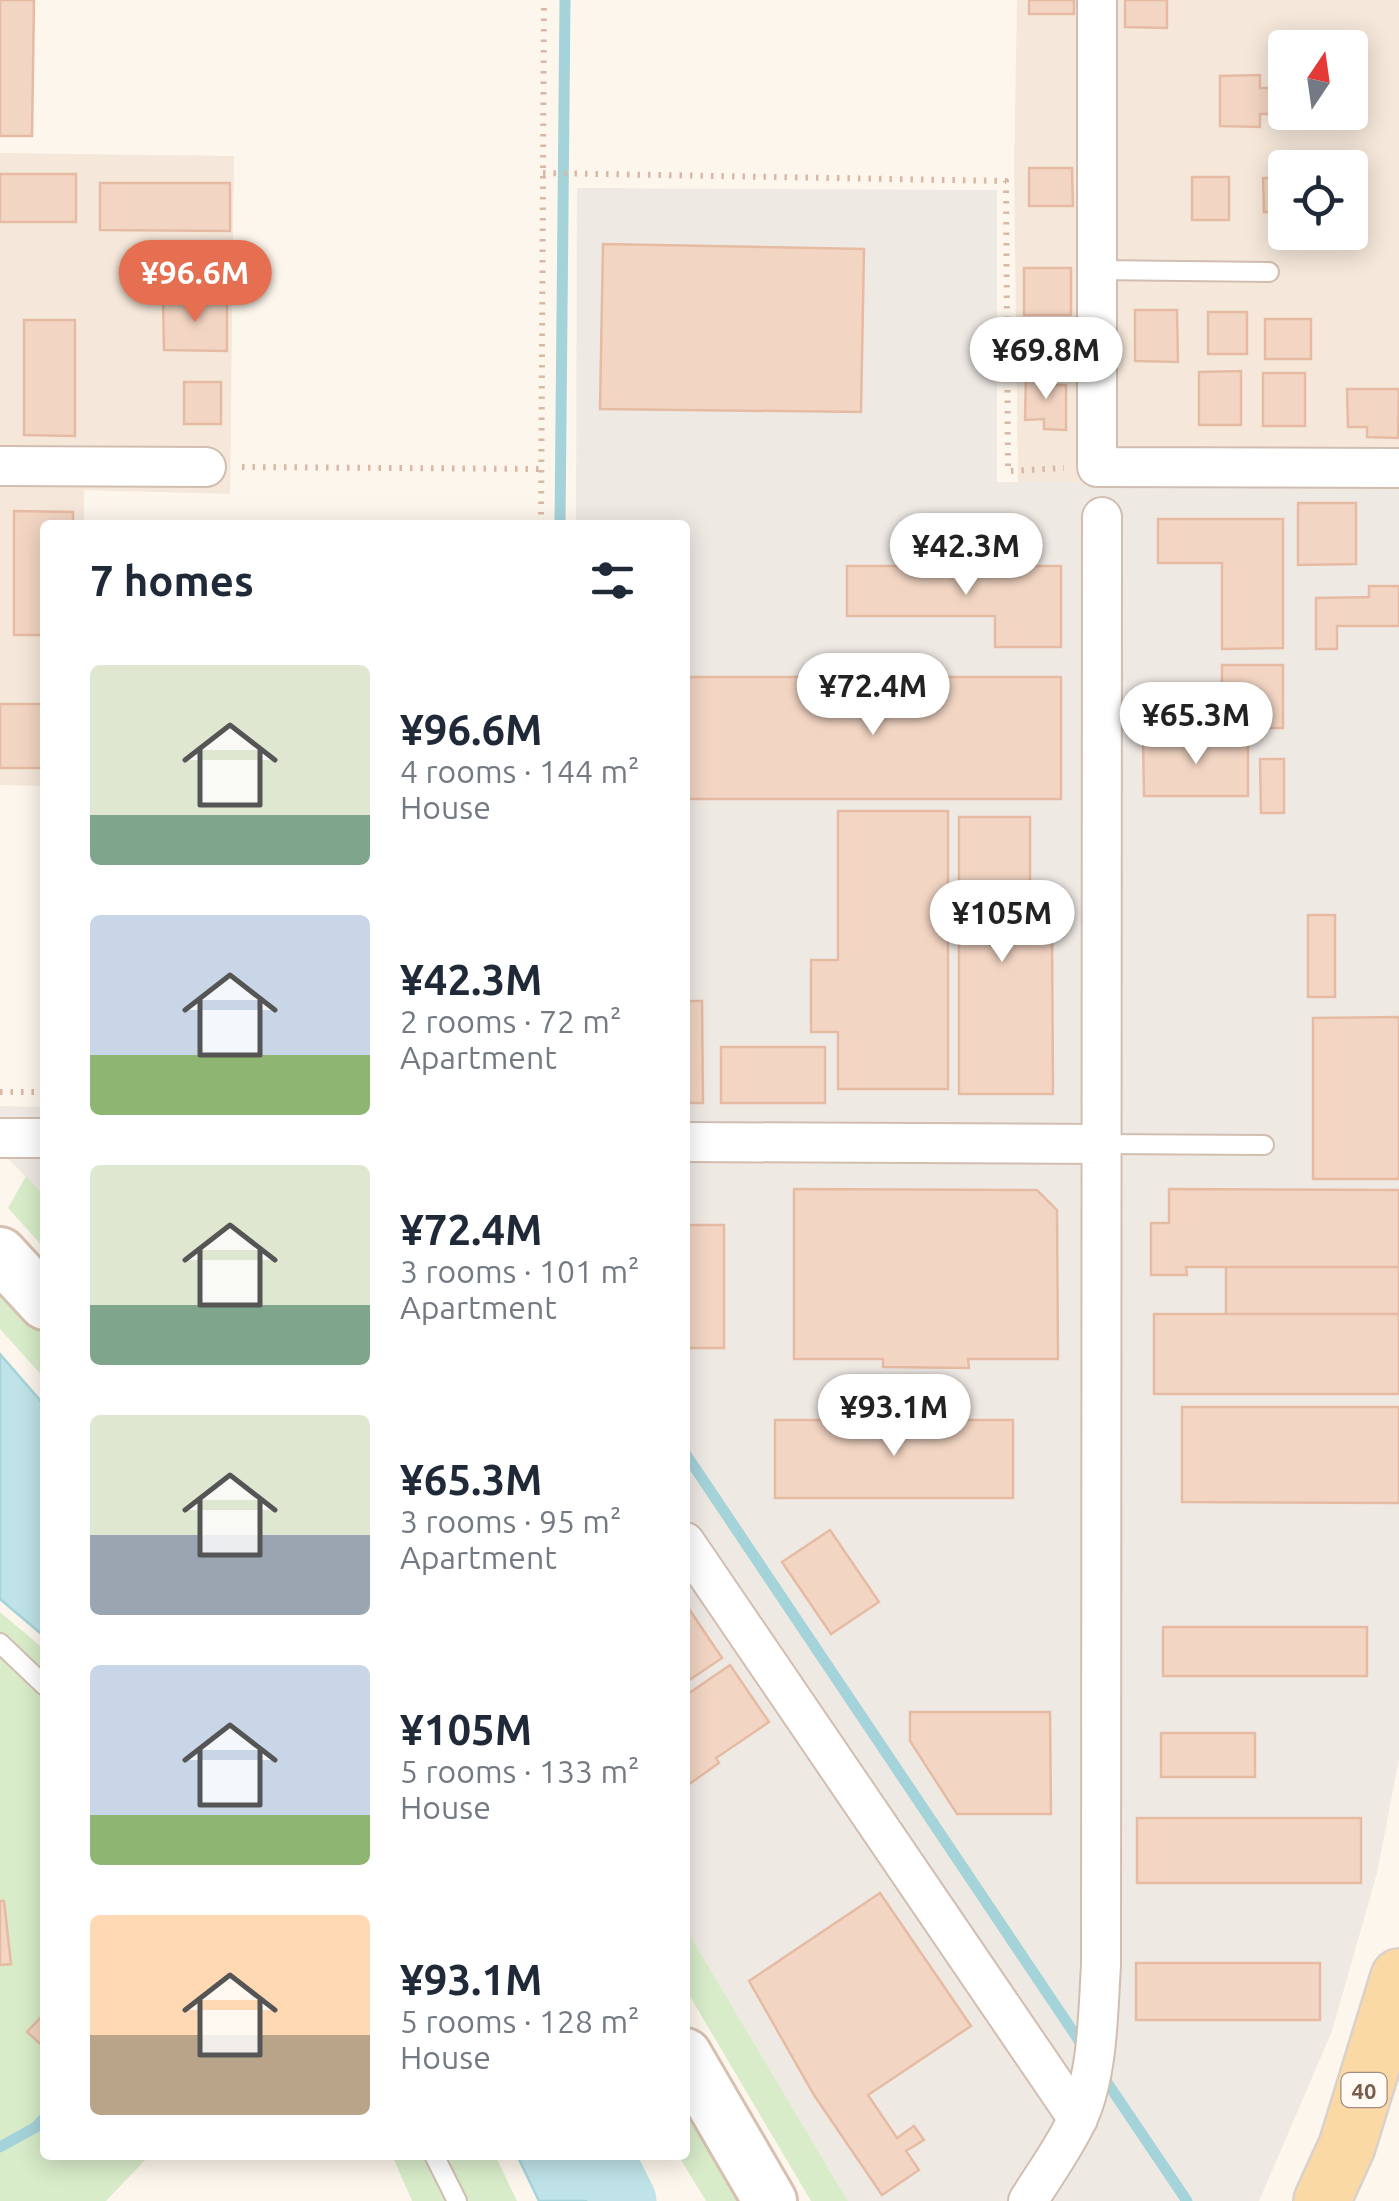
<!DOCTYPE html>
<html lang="en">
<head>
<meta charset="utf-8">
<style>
	body { margin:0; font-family:Ubuntu,sans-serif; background:#f2f2f3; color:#1f2937; height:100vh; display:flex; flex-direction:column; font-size:38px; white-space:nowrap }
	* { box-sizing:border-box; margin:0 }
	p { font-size:32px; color:#747a83 }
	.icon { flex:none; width:55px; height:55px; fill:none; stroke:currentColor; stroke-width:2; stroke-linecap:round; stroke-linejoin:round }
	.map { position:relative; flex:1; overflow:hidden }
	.side { position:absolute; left:40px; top:520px; width:650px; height:1640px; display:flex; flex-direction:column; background:#fff; border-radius:10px; box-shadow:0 5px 25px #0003 }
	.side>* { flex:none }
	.needle { width:65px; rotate:13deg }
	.fabs { position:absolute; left:1268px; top:30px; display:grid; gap:20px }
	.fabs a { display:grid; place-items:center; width:100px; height:100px; border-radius:10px; background:#fff; box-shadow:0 5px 25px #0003; font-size:50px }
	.price { position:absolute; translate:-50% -85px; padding:0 22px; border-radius:35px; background:#fff; color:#222; font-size:32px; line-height:65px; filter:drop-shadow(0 2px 5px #0008) }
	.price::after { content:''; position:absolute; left:50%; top:60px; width:30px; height:22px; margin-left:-15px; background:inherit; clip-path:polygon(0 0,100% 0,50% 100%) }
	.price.selected { background:#e76f51; color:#fff }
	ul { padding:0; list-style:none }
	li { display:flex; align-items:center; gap:30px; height:250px; padding:0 50px }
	li span { display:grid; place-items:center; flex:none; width:280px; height:200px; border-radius:10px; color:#555 }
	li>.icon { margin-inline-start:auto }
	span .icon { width:120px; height:120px; fill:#fffc; stroke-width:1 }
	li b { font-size:42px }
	h2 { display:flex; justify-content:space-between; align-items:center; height:120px; padding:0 50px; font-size:42px }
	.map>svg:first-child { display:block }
	.residential { fill:#f5e8da; fill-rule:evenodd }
	.industrial { fill:#efe9e4 }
	.green { fill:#d8ecc9 }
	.water { fill:#bfe3e8; stroke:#a5d3da; stroke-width:2.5 }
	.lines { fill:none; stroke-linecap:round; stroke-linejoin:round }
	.stream { stroke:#a5d3da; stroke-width:11 }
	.river { stroke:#bfe3e8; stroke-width:65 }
	.building { fill:#f3d5c3; stroke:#e6bba3; stroke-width:2.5 }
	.lane-casing { stroke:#d1beb0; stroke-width:22 }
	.street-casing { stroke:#d1beb0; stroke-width:42 }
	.secondary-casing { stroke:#d6c0b0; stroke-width:58 }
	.primary-casing { stroke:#dad1cd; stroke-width:60 }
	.path { stroke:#d9b8a5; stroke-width:6; stroke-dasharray:2.5 8; stroke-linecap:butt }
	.lane { stroke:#fff; stroke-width:18 }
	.street { stroke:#fff; stroke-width:38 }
	.secondary { stroke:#fff; stroke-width:52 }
	.primary { stroke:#fbd9a5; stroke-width:55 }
	.labels { text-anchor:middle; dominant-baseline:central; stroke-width:10; stroke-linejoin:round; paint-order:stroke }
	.shield { fill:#fffaf3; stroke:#a28b7f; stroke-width:2.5 }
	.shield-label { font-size:22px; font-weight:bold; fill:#7a5c4d }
</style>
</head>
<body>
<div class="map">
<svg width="1399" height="2201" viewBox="0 0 1399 2201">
	<rect width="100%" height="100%" fill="#fdf6ec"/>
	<path class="residential" d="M1017,0H1399V484L1018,482L1014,170ZM1285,48H1350V112H1285ZM1285,168H1350V232H1285Z
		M0,153L234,156L230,494L84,490V525H45V786L0,785Z"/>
	<path class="industrial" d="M577,188L997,190V482L1399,484V1759L1377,1873L1332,2031L1259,2201H848L685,1927V525H576Z
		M0,1106L45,1107V1197L0,1150Z"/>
	<path class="green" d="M26,1176L45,1197V1249L8,1208Z
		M0,1282L45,1333V1379L0,1329Z
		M0,1612L45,1650V2155H150L106,2201H0Z
		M685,1927L848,2201H811L685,1988Z
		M685,2107L740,2201H706L678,2155H685Z
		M392,2155H495L517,2201H412Z"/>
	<path class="water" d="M0,1354L45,1406V1637L0,1599Z
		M517,2155H600L648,2201H539Z"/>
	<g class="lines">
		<path class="stream" d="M560,525L565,0
			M685,1453L1084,2048
			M1100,2072L1187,2201
			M0,2147L36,2127L45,2117"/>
		<path class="river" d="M601,2155L624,2201"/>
	</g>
	<path class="building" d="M0,0H34L32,136H0Z
		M1029,0H1074V14H1029Z
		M1125,0H1167V28L1125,27Z
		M1260,75V88H1284L1285,75V112H1325L1324,127H1284V114H1260V127L1220,126V76Z
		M1029,168H1072L1073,206H1029Z
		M0,174H76V222H0Z
		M1192,177H1229V220H1192Z
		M1263,178H1285V212H1264Z
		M100,183H230V231L100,230Z
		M603,244L864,249L861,412L600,409Z
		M1024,268H1071V315H1024Z
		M163,300H227V351L164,350Z
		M1135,310H1177L1178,362L1135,361Z
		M1208,312H1247V354H1208Z
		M1265,319H1311V359H1265Z
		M24,320H75V436L24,435Z
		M1241,371V425H1199V372Z
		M1263,373H1305V426H1263Z
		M1026,374H1050V385H1066V430L1044,429V419L1025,420Z
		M184,382H221V424H184Z
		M1347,389H1399L1398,438L1367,437V427H1348Z
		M1298,503H1356V564L1298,565Z
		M14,511L73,512V525H45V635H14Z
		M1158,519H1283V648L1222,649V563H1158Z
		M847,566H1061V647H995V616H847Z
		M1369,586H1399V626H1337V649H1316V598L1369,597Z
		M1222,665H1283V728H1253V687L1222,686Z
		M685,677H1061V799H685Z
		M0,704H45V768H0Z
		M1143,738L1248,739V796H1144Z
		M1260,759H1284V813H1261Z
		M838,811H948V1089H838V1032H811V960H838Z
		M959,817H1030V930L1052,931L1053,1094H959Z
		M1308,915H1335V997H1308Z
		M685,1001H702L703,1103H685Z
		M1399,1017V1179H1313V1018Z
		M721,1047H825V1103H721Z
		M794,1189L1037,1190L1057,1210L1058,1359H968L969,1368L883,1367V1359H794Z
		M1169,1189L1399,1190V1267H1186L1187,1275H1151V1223H1169Z
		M685,1225H724V1348H685Z
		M1226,1267H1399V1314H1226Z
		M1154,1314H1399V1394H1154Z
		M1182,1407H1399V1503L1182,1502Z
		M775,1420H1013V1498H775Z
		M830,1530L879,1602L831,1634L782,1562Z
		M685,1603L722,1658L685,1683Z
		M1163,1627H1367V1676H1163Z
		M730,1665L769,1722L716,1758L719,1763L685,1787V1696Z
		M910,1712H1050L1051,1814H957L910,1741Z
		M1161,1733H1255V1777H1161Z
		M1137,1818H1361V1883H1137Z
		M880,1893L971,2026L868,2095L897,2138L914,2126L924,2140L906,2151L919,2170L882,2195L814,2095L749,1981Z
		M0,1901H4L11,1964L0,1965Z
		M1136,1963H1320V2020H1136Z
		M45,2013V2048L27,2032Z"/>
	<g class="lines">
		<g class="lane-casing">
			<path id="lane" d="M1097,270L1269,272
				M1102,1144L1264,1145
				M0,1643L45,1686
				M434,2155L457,2201"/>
		</g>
		<g class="street-casing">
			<path id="street" d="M1097,0V467L1399,468
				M0,466L206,467
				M0,1138H45
				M685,1142L1102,1144
				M685,1542L1078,2119
				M1028,2201C1044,2175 1064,2148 1077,2120C1098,2077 1098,2013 1101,1965L1102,517"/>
		</g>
		<g class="secondary-casing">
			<path id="secondary" d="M0,1254L45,1303
				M685,2055L770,2201"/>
		</g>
		<g class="primary-casing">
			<path id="primary" d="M1322,2201L1347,2146L1399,1977"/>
		</g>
		<path class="path" d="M543,173L1006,181L1008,471L1064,468
			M242,467L541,469
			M541,525L544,0
			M0,1092H45"/>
		<use href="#lane" class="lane"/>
		<use href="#street" class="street"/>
		<use href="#secondary" class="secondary"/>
		<use href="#primary" class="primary"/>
	</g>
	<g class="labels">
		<rect class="shield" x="1341.5" y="2073" width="45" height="34" rx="8"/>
		<g class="shield-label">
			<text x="1364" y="2090">40</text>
		</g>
	</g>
</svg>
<div class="fabs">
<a><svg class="needle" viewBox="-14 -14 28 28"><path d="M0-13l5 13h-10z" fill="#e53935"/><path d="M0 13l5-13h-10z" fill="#747a83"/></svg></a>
<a><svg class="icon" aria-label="locate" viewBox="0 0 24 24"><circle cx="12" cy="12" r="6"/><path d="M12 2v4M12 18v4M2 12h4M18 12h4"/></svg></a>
</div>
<b class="price selected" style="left:195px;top:325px">¥96.6M</b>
<b class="price" style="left:1046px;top:402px">¥69.8M</b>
<b class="price" style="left:966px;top:598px">¥42.3M</b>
<b class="price" style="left:873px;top:738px">¥72.4M</b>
<b class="price" style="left:1196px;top:767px">¥65.3M</b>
<b class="price" style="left:1002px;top:965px">¥105M</b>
<b class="price" style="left:894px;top:1459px">¥93.1M</b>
<section class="side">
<h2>7 homes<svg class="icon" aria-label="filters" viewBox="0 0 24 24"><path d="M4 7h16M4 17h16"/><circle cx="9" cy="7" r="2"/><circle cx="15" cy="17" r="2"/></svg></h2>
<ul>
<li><span style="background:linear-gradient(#dfe7d0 75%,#7fa58c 0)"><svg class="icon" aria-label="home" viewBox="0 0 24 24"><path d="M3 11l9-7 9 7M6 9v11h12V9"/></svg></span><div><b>¥96.6M</b><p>4 rooms · 144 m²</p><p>House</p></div></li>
<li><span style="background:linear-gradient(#c9d6e8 70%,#8fb573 0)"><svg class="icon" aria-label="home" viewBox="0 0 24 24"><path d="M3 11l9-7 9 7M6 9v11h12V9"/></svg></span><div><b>¥42.3M</b><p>2 rooms · 72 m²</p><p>Apartment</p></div></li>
<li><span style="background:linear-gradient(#dfe7d0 70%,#7fa58c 0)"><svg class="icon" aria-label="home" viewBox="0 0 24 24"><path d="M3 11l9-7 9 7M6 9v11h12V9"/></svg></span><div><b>¥72.4M</b><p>3 rooms · 101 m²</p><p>Apartment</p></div></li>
<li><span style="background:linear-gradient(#dfe7d0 60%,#9aa5b1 0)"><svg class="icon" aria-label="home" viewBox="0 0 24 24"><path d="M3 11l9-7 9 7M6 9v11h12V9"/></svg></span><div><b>¥65.3M</b><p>3 rooms · 95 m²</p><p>Apartment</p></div></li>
<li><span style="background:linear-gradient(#c9d6e8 75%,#8fb573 0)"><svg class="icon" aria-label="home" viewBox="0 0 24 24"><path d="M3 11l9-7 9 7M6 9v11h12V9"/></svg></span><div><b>¥105M</b><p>5 rooms · 133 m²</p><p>House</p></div></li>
<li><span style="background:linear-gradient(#ffd9b3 60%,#b9a48a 0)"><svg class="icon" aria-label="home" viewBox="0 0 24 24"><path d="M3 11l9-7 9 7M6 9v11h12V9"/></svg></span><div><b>¥93.1M</b><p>5 rooms · 128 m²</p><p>House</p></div></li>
</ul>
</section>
</div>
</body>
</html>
